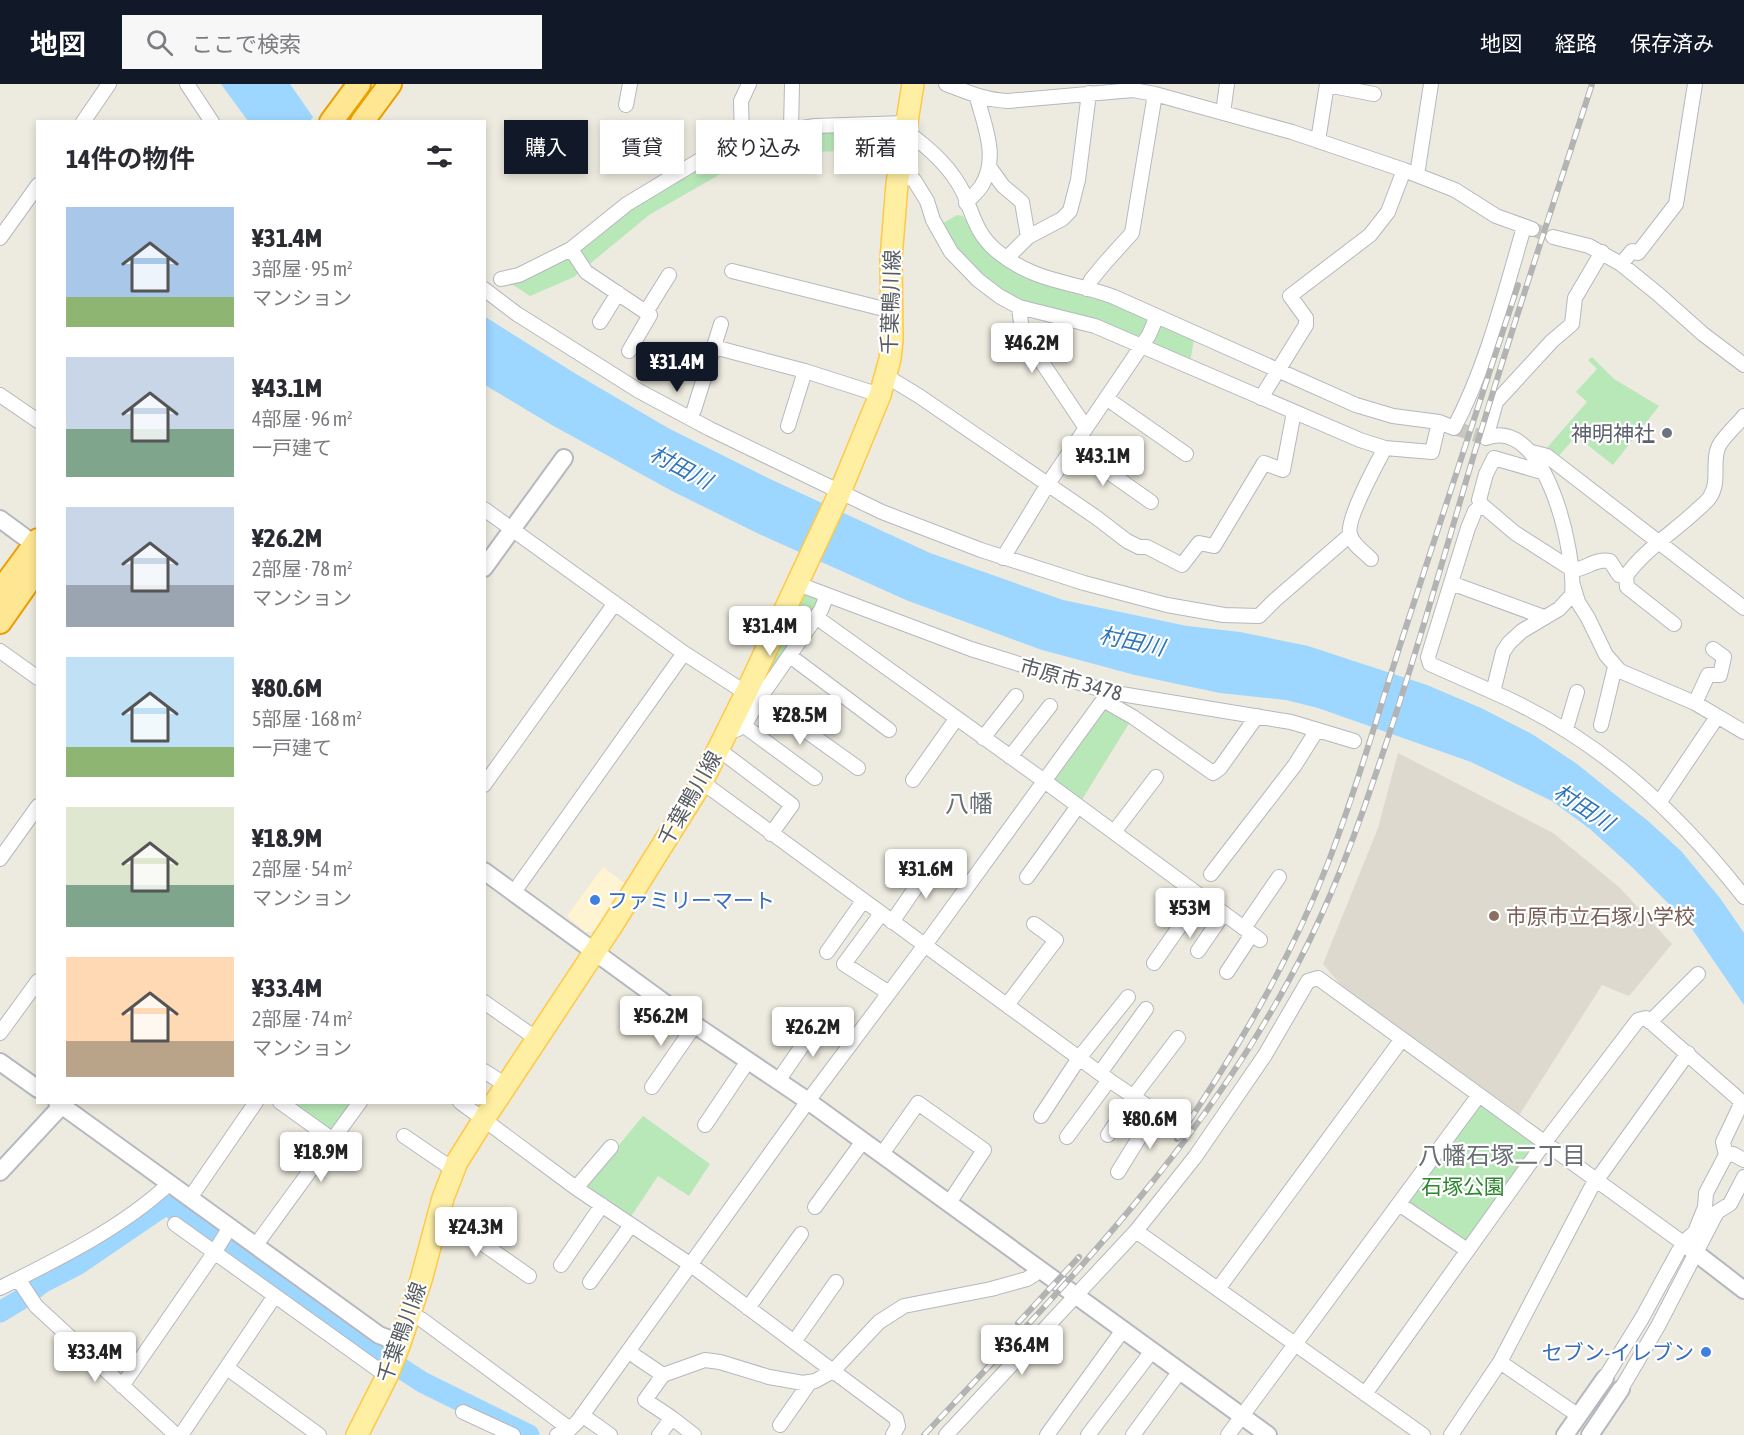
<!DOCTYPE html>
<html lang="ja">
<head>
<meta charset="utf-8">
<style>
	body { margin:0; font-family:"Asap Condensed","Noto Sans JP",sans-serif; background:#f7f7f7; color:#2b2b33; height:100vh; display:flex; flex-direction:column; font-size:22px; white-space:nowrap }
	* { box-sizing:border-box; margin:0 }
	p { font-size:20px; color:#7c7c81 }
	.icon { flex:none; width:33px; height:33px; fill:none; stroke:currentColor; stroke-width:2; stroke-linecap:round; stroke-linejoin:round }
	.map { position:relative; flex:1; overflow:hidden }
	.details { position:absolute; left:36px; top:36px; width:450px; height:984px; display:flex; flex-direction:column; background:#fff; border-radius:0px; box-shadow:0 3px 9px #0003 }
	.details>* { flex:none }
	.guide { position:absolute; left:504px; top:36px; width:570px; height:54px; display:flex; gap:12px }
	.price { position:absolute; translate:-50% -51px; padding:0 14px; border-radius:6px; background:#fff; color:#222; font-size:20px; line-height:39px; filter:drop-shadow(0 2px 3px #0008) }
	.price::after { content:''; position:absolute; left:50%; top:36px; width:18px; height:14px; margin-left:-9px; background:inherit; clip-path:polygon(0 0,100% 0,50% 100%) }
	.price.current { background:#111827; color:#fff }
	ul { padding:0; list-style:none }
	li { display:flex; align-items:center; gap:18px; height:150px; padding:0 30px }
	li span { display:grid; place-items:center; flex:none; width:168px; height:120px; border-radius:0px; color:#555 }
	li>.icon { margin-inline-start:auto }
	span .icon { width:72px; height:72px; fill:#fffc; stroke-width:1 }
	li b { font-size:26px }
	h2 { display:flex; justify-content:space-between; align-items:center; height:72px; padding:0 30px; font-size:26px }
	.chip { padding:0 21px; border-radius:0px; background:#fff; box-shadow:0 3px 9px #0003; font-size:21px; line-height:54px }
	.chip.current { background:#111827; color:#fff }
	header { display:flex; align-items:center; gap:36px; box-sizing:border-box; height:84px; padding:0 30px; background:#111827; color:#fff }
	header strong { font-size:28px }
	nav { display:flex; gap:33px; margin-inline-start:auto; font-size:21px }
	.search { width:420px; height:54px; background:#f7f7f7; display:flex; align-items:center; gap:15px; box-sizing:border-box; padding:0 21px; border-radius:0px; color:#7c7c81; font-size:22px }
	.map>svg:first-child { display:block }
	.commercial { fill:#fff4d2 }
	.education { fill:#ddd9ce }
	.green { fill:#b8e8b8 }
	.water { fill:#9dd6ff }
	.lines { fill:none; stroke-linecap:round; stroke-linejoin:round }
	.river { stroke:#9dd6ff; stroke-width:21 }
	.minor-tunnel { stroke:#c8c7c0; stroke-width:14; stroke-dasharray:14 7; stroke-linecap:butt }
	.minor-casing { stroke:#b5b8be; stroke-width:16 }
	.tertiary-casing { stroke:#b5b8be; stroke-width:20 }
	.primary-casing { stroke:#ffc946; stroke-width:24 }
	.trunk-casing { stroke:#ec9f00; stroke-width:26 }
	.minor { stroke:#fff; stroke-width:14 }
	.tertiary { stroke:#fff; stroke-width:16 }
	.primary { stroke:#ffefa2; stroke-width:21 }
	.trunk { stroke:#ffe693; stroke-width:22 }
	.rail-casing { stroke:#b2b3b3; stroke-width:6 }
	.rail { stroke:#fff; stroke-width:4; stroke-dasharray:11; stroke-linecap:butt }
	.worship-dot { fill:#6b7280; stroke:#fff; stroke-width:2 }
	.shop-dot { fill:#3f7fe0; stroke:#fff; stroke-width:2 }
	.education-dot { fill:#8d6e63; stroke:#fff; stroke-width:2 }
	.labels { text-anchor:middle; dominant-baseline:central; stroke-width:4.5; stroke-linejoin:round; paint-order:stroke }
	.street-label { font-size:21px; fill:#585d62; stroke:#fff }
	.worship-label { font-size:21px; fill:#5b616d; stroke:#fff; text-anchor:end }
	.shop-label { font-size:21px; fill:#366cbe; stroke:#fff; text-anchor:start }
	.education-label { font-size:21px; fill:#785e54; stroke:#fff; text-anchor:start }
	.park-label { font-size:21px; fill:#2c862e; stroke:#fff }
	.water-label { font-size:22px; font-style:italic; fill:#3076bb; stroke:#fff }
	.quarter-label { font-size:24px; fill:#696f74; stroke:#fff }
</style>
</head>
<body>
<header>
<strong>地図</strong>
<div class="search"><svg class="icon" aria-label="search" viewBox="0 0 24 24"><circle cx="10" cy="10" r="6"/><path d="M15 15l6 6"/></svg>ここで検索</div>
<nav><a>地図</a><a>経路</a><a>保存済み</a></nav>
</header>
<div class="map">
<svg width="1744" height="1351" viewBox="0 0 1744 1351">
	<rect width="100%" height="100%" fill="#edeadf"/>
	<path class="commercial" d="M603,783L627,801L596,846L591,848H585L567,832Z"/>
	<path class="education" d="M1398,669L1553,749L1619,803L1672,860L1629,912L1602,901L1518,1033L1340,900L1323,880L1378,744Z"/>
	<path class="green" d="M894,46L891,72L846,67L812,68L767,75L724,88L649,131L574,193L530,212L510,199L540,188L571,171L635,120L735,62L795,48Z
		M957,131L963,132L984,165L1014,187L1044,201L1116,221L1194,255L1190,279L1015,219L956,171L940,141Z
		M1592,273L1614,295L1659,322L1613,381L1576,352L1556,375L1545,366L1587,318L1576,308L1597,285L1588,276Z
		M806,508L818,512C819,528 772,587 760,603Z
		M1103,616L1133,633L1078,722L1043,696Z
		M1480,1015L1541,1059L1467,1163L1403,1120Z
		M291,1019H354L337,1043L327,1045Z
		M643,1032L710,1080L689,1112L658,1092L630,1134L584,1103Z"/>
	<path class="water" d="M221,0H290L313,33L310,37H248Z
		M484,232L576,290L668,344L770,395L930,469L1063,516L1187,542L1240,548L1308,562L1427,601L1481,624L1532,650L1577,680L1648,737L1681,767L1720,814L1744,849V921L1688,839L1632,783L1590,745L1552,717L1471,678L1318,624L1286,616L1220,609L1135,591L1042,566L906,516L759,450L672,407L550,340L485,301Z"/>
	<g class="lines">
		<path class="river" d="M0,1228L20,1216L42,1199L77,1181L162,1123L169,1122L335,1241L422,1298L529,1351"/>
		<path class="minor-tunnel" d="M1532,145L1553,153
			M1454,344L1486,354"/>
		<g class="minor-casing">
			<path id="minor" d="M187,0L212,38
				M946,0C967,8 985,16 1008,17L1133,6L1155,10L1292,48L1404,86L1455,106L1496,132L1532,145
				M1327,1L1374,10
				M626,21L630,0
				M1223,29L1227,0
				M83,38L109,0
				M791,45L792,0
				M904,46C927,62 952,84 964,110C974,134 977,151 998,168C1036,199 1072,197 1114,213L1356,321L1393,332L1439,338L1454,344C1487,281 1504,211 1524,143
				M742,54L741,17L749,0
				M1318,57L1327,0
				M990,84L1003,102L1022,118L1028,153
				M898,90L914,96L927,117L933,136L951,168L978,196L999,212L1019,223L1095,242L1360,356L1385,364L1432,368L1439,338
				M1417,91L1431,0
				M966,119C971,113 979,107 982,101C999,73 984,41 977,13
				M1553,153L1589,162L1621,180L1658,210L1703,250L1744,281
				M0,154L38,101
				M571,165L586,188L650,231L629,267
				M1007,174L1028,153L1062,135L1070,127L1078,96L1089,9
				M1621,180L1632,167L1638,169L1676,120L1695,0
				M732,187L892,227
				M501,195L519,191L571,165L627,120L723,62L742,54L815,42L905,39
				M484,205L517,230L639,307L710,345L882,428L981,466L1084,499L1167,521L1224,531L1259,532L1275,516L1350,451
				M1087,205L1091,196L1104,180L1132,149L1155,10
				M1019,223L1021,239L1025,253L1086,344
				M646,228L669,191
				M600,238L618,209
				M714,263L805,287L880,311
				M886,292L919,312L1097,434L1127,457L1139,463H1147L1182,481L1199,459L1214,462L1264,379L1283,386L1294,328
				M0,311L38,337
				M1106,314L1186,370
				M1261,314L1306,241V234L1290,212L1370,151L1388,128L1404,86
				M694,326L721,240
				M788,342L805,287
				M1486,354C1546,331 1576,470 1572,511L1559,525L1522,547L1509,559L1503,568L1493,608C1597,653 1675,725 1744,813
				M1486,354L1496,318L1552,257L1572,240L1575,214L1602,168
				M1073,363L1151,418
				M1532,368L1547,372L1744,524
				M1542,388L1494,374L1486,390L1479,416L1482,421L1515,449L1573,486C1586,485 1596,474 1610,477L1619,491L1626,492
				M1482,421L1475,427L1468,444L1428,573L1430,580L1493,608
				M484,425L684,569L746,609
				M1003,474L1048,400L1149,251L1157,232
				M1371,475C1363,467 1352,460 1350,450C1346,436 1377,379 1385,364
				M1451,499L1544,533
				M798,500L971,565L1109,608L1291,638L1354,657
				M1573,501L1578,518L1588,534L1606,571L1620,587L1695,619L1744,648
				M816,533L1043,696L1260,856
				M1674,540L1627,503L1626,492C1644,466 1674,448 1697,426C1701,422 1707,418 1710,413C1720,398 1712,379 1718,364C1721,355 1737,341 1744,332
				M0,567L38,594
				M790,572L889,646
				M760,614L858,684
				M1103,616L1133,633L1213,689L1220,684L1257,632
				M1695,619L1708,591H1720L1724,573L1713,565
				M1601,641L1615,583
				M741,642L747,644L815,694
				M1566,645L1577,608
				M726,649L738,645L747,637L760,614L821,526L827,511
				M983,654L1016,612
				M718,665L792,721L771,750
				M1010,673L1050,622
				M913,696L956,635
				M702,698L1109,996L1168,1036
				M484,701L615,519
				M1659,719L1717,633
				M1114,748L1156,693
				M0,775L38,722
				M1211,790L1295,681L1317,646
				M1027,793L1078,722
				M514,808L684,569
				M881,830L844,880L889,909
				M892,838L934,777
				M1244,844L1279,793
				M1198,867L1224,829
				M827,868L863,817
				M1154,879L1201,812
				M1227,888L1252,850
				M484,918L537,955
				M1007,921L1056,856L1034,840
				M1650,938L1698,890
				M0,949L38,897
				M484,987L506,1001
				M1100,989L1146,925
				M778,997L822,933
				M652,1003L695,941
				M280,1018L333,1056
				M460,1018L576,1104L691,1181L896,1334L898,1342L893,1351
				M1041,1032L1079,974L1128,913
				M705,1041L748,977
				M1108,1051L1133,1013L1178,954
				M404,1052L454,1086
				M1067,1053L1109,996
				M882,1070L918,1019L984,1066L949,1119
				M1118,1088L1155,1028
				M576,1104L611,1063
				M190,1114L256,1018
				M1399,1120L1467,1166
				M815,1123L863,1057
				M438,1131L446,1134L529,1192
				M175,1140L387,1292
				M1136,1147L1423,1351
				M256,1161L360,1018
				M561,1181L602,1121
				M18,1195L36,1222L176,1351
				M590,1198L631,1141
				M0,1204C58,1175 122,1144 170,1099
				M1218,1205L1402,955
				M748,1224L801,1150
				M410,1231L421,1235L570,1345
				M794,1258L836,1198
				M629,1268L663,1291
				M1500,1278L1579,1332
				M227,1284L319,1351
				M1605,1294L1642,1234L1683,1159L1695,1148L1705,1123L1706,1109L1726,1071L1733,1070L1744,1076
				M122,1302L214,1169L230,1143
				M1621,1305L1658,1242L1717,1128L1730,1120L1744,1093
				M1365,1310L1545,1058L1638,936L1646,934L1742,1018L1723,1058L1726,1071
				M463,1328L513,1351
				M582,1331L610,1351
				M672,1334L694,1351
				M780,1341L810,1298
				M181,1351L274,1213
				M557,1351L570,1345L578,1337L808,1017L925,861L1109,608
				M659,1351L672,1334L645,1316L663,1291L705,1276L720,1278L769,1293L803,1299L815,1297L833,1287L879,1238L904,1222L991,1205L1027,1195L1041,1186
				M946,1351L1136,1147L1195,1073L1265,971L1308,897L1318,894L1683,1159
				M1047,1351L1123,1246
				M1088,1351L1152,1267
				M1133,1351L1180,1287
				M1228,1351L1479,1011
				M1451,1351L1500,1278L1591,1104L1688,969"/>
		</g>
		<g class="tertiary-casing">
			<path id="tertiary" d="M0,435L38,463
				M484,484L564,374
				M484,787L695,941L808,1017L1268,1351
				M0,978L38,1005
				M57,1018L379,1251L400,1259
				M0,1088L65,1018
				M1683,1159L1744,1206
				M1565,1351L1605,1294
				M1590,1351L1621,1305"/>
		</g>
		<g class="primary-casing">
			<path id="primary" d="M357,1351L387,1292L400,1259L421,1196L443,1114L457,1078L484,1035L611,843L702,698L746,609L840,408L880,311L890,275L892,256L891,175L897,100L913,0"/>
		</g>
		<g class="trunk-casing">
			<path id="trunk" d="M331,38L359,0
				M362,38L390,0
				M0,508L38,456
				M0,538L38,484"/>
		</g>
		<use href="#minor" class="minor"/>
		<use href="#tertiary" class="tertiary"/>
		<use href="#primary" class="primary"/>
		<use href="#trunk" class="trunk"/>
		<g class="rail-casing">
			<path id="rail" d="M1177,1055C1236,968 1290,877 1328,779C1357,704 1379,626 1404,549C1442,433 1480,317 1518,201
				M1018,1239L1079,1173
				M924,1351C1059,1208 1194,1071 1289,896C1324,833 1350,766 1373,698C1406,603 1434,507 1462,411C1502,273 1548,137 1592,0"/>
		</g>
		<use href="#rail" class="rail"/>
	</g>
	<circle class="worship-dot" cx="1667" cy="349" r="6"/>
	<g class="shop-dot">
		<circle cx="595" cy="816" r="6"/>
		<circle cx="1706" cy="1268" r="6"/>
	</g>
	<circle class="education-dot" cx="1494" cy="832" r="6"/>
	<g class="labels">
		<g class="street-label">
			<text transform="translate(890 218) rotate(-88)">千葉鴨川線</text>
			<text transform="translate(1071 595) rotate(16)">市原市 3478</text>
			<text transform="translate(689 714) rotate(-60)">千葉鴨川線</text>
			<text transform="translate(401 1248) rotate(-70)">千葉鴨川線</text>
		</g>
		<g class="worship-label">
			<text x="1655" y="349">神明神社</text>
		</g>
		<g class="shop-label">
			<text x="607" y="816">ファミリーマート</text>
			<text x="1694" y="1268" text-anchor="end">セブン-イレブン</text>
		</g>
		<g class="education-label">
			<text x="1506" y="832">市原市立石塚小学校</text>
		</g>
		<g class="park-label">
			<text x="1463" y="1102">石塚公園</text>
		</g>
		<g class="water-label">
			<text transform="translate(681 383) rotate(28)">村田川</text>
			<text transform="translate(1132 557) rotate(12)">村田川</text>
			<text transform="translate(1584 723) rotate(33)">村田川</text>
		</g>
		<g class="quarter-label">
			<text x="969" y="719">八幡</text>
			<text x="1502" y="1071">八幡石塚二丁目</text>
		</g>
	</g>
</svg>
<b class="price" style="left:1032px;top:290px">¥46.2M</b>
<b class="price current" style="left:677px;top:309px">¥31.4M</b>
<b class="price" style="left:1103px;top:403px">¥43.1M</b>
<b class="price" style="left:770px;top:573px">¥31.4M</b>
<b class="price" style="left:800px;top:662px">¥28.5M</b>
<b class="price" style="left:926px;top:816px">¥31.6M</b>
<b class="price" style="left:1190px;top:855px">¥53M</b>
<b class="price" style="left:661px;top:963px">¥56.2M</b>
<b class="price" style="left:813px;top:974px">¥26.2M</b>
<b class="price" style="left:1150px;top:1066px">¥80.6M</b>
<b class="price" style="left:321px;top:1099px">¥18.9M</b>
<b class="price" style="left:476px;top:1174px">¥24.3M</b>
<b class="price" style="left:1022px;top:1292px">¥36.4M</b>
<b class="price" style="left:95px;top:1299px">¥33.4M</b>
<div class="guide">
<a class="chip current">購入</a>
<a class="chip">賃貸</a>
<a class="chip">絞り込み</a>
<a class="chip">新着</a>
</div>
<section class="details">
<h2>14件の物件<svg class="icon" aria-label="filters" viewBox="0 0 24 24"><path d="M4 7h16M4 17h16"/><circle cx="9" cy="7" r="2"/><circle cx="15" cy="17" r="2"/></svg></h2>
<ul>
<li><span style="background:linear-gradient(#a9c7e8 75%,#8fb573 0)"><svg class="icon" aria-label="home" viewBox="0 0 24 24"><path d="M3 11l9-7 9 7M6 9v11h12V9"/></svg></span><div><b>¥31.4M</b><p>3部屋 · 95 m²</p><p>マンション</p></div></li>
<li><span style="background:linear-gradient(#c9d6e8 60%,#7fa58c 0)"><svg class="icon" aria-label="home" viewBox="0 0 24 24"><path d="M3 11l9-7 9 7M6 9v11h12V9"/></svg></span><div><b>¥43.1M</b><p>4部屋 · 96 m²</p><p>一戸建て</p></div></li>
<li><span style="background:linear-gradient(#c9d6e8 65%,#9aa5b1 0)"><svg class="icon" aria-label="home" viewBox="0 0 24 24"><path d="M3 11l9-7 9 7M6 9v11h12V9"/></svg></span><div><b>¥26.2M</b><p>2部屋 · 78 m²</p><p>マンション</p></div></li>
<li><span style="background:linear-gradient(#bfe0f5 75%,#8fb573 0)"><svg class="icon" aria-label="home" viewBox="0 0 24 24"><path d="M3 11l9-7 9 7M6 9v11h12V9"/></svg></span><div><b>¥80.6M</b><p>5部屋 · 168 m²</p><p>一戸建て</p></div></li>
<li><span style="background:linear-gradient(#dfe7d0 65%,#7fa58c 0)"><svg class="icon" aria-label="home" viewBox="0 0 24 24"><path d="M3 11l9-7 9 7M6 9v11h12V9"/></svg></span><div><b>¥18.9M</b><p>2部屋 · 54 m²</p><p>マンション</p></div></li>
<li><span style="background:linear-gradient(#ffd9b3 70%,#b9a48a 0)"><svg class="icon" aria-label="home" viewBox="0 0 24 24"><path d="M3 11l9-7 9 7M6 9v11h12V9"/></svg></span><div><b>¥33.4M</b><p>2部屋 · 74 m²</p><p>マンション</p></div></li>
</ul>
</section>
</div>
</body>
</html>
